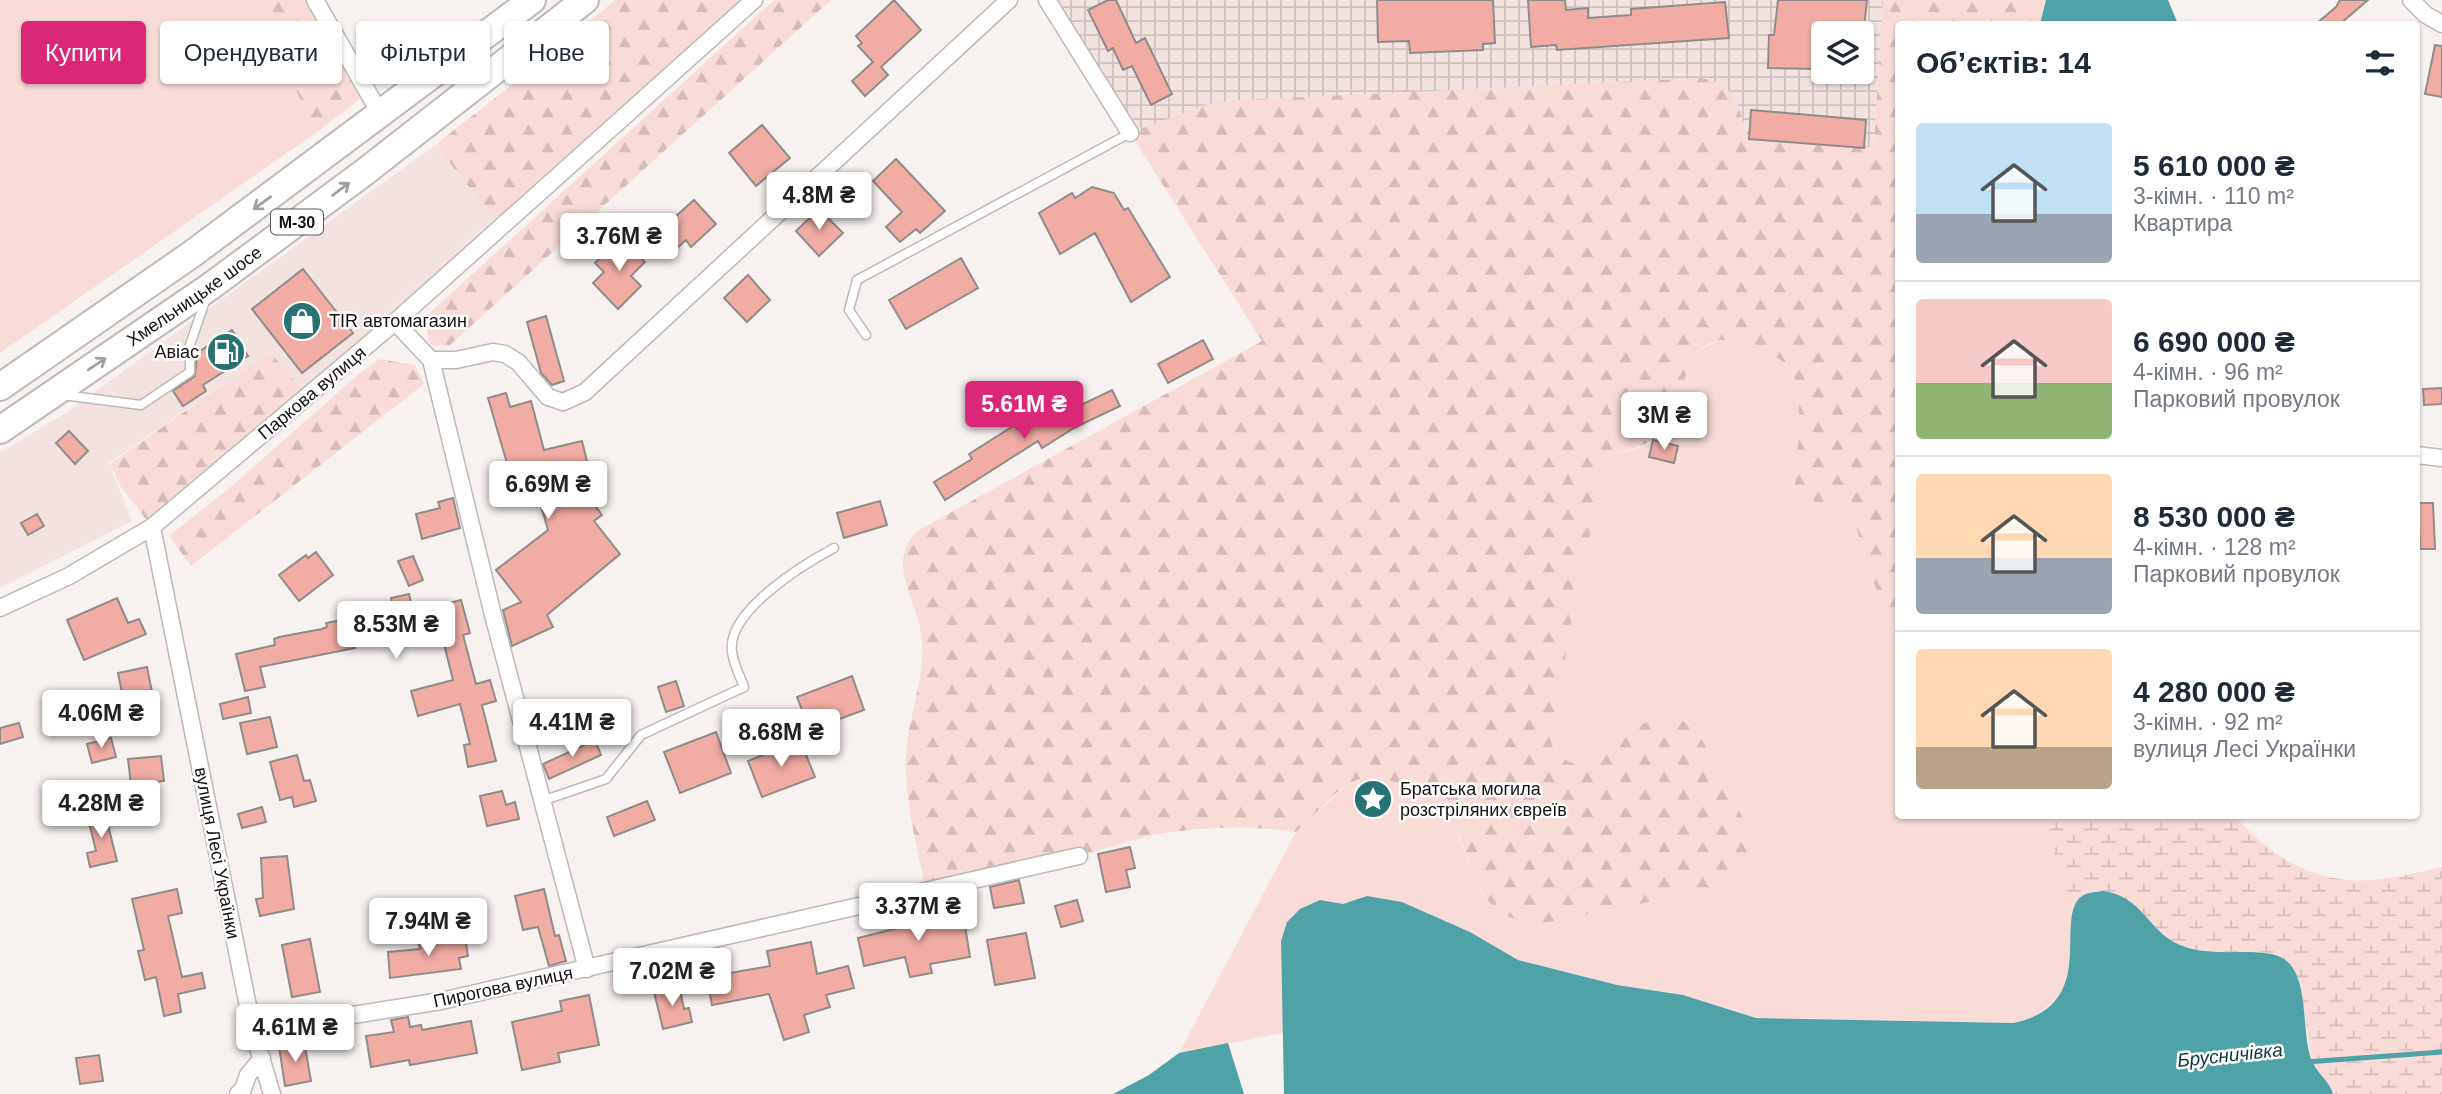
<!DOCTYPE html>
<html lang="uk">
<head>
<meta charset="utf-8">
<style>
	body { margin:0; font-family:Helvetica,sans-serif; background:#f2f2f3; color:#1f2937; height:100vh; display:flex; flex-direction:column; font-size:26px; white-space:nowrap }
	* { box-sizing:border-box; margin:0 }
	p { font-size:23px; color:#747a83 }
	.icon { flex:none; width:38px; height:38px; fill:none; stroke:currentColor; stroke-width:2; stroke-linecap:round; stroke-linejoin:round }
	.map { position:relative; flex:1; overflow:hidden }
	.drawer { position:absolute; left:1895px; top:21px; width:525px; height:798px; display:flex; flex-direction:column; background:#fff; border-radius:7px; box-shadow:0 2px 5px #0004 }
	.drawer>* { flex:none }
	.top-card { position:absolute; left:21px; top:21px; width:665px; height:63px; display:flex; gap:14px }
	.buttons { position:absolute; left:1811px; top:21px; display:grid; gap:14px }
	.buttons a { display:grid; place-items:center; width:63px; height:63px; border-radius:7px; background:#fff; box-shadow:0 2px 5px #0004; font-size:35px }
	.price { position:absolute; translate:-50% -60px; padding:0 16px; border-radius:7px; background:#fff; color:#222; font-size:23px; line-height:46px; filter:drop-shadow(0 2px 4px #0008) }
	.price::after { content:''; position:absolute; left:50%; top:42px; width:21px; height:16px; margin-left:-10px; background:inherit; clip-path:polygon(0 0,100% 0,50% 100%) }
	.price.selected { background:#db2777; color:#fff }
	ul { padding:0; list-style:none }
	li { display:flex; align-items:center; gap:21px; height:175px; padding:0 21px }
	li+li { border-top:2px solid #e0e1e3 }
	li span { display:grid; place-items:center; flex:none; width:196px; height:140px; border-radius:7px; color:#555 }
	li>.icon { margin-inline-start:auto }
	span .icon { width:84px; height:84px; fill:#fffc; stroke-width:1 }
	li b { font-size:30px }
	h2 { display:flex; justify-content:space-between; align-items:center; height:84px; padding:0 21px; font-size:30px }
	.tag { padding:0 24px; border-radius:7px; background:#fff; box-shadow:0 2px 5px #0004; font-size:24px; line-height:63px }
	.tag.selected { background:#db2777; color:#fff }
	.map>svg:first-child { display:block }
	.built { fill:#f2e3e1 }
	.industrial { fill:url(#industrial-grid); fill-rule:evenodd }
	.grass { fill:#f9dcd8 }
	.forest { fill:url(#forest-firs) }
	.wetland { fill:url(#wetland-marsh) }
	.water { fill:#4fa3a8 }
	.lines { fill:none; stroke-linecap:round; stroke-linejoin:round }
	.stream { stroke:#4fa3a8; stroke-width:5 }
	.building { fill:#f1ada4; stroke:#918c8b; stroke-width:2 }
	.service-casing { stroke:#beb9b8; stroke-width:11 }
	.minor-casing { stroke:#beb9b8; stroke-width:19 }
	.trunk-casing { stroke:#beb9b8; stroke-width:30 }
	.service { stroke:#fff; stroke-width:8 }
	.minor { stroke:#fff; stroke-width:16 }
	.trunk { stroke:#fff; stroke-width:26 }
	.oneway { stroke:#a1a0a0 }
	.labels { text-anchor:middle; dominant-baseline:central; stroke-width:5; stroke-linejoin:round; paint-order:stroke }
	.shield { fill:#fff; stroke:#5a5858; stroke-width:2 }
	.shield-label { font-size:16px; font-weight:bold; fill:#131111 }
	.street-label { font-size:18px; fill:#131111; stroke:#fff }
	.poi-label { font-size:18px; fill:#131111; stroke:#fff; text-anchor:start }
	.water-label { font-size:19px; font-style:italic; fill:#0f383a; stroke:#fff }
</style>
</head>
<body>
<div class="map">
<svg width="2442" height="1094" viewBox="0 0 2442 1094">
	<defs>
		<pattern id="industrial-grid" width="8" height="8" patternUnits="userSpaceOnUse" patternTransform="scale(1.75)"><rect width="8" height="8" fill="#f2e3e1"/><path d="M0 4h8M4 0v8" fill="none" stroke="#cfc2c0"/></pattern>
		<pattern id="forest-firs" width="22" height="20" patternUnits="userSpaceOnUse" patternTransform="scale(1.75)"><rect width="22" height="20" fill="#f9dcd8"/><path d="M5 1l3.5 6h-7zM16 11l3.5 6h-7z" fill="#d5bcb8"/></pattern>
		<pattern id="wetland-marsh" width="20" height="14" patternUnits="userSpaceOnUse" patternTransform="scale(1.75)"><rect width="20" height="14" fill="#f9dcd8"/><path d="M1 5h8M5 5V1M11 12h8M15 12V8" fill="none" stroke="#d5bcb8"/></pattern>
	</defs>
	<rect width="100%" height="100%" fill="#f7f1f0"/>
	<path class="built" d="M435,145L495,218L301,388L270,352L109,463L132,521L0,588V453L67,412Z"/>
	<path class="industrial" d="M1049,0H1883L1874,146L1864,148L1749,139L1735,98L1130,133ZM1824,33H1862V72H1824Z"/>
	<path class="grass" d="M0,0H250L317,132L0,353Z
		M1733,339C1752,347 1780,353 1791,370C1806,395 1796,466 1795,497L1850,509L1885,617L1899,635V816H2041L2073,907L2070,963L2064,986L2057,999L2031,1019L2013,1023L1756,1018L1683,995L1617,985L1518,960L1470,932L1402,902L1367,896L1343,904L1320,900L1281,941L1283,1033L1179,1053L1296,832L1347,785L1364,777L1381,776L1434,800L1450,818L1484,897L1544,923L1714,889L1704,742L1697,730L1685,720L1584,761L1570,764L1556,755L1551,742L1572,619L1607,456C1628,451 1652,448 1666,430C1669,427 1671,420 1673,416C1690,376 1680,345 1733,339Z"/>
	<path class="forest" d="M250,0H315L368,93L317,132Z
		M615,0H754L152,527L121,487L110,464L270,352L301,388L495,219L435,145L549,56Z
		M774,0H831L449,346L430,345L424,318Z
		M1883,0H2046L2040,24H1899V635L1885,617L1850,509L1794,497C1796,467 1806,395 1791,370C1783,357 1764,352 1750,346C1734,340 1716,336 1701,349C1691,357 1687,370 1684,382C1667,438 1663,441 1607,456L1572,619L1551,742L1556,755L1571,763C1614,754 1653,692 1697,730L1745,822L1748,843L1745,863L1733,879L1714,889L1544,923C1470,923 1480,865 1449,818C1438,799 1417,791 1397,783C1380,776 1364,774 1347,785C1329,797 1313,817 1296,832C1249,825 1200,826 1153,835C1127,841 1102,850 1076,857C1026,869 976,881 926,893C918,848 904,801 906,756C908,717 925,679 922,640C919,600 884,566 917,531L1262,341L1130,133L1208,104L1224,101L1700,78C1739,85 1737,106 1749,139L1864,148L1874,146Z
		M380,359L415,365L424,384L191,566L169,536L233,485L360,373Z"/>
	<path class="wetland" d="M2041,816H2235C2274,861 2322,887 2383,879C2403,876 2423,871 2442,867V1094H2333L2312,1061L2299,979L2275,955C2240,951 2193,961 2164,935C2151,924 2141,911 2129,899L2083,895L2073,907Z"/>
	<path class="water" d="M2046,0H2168L2178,24H2040Z
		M2103,891C2143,896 2147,931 2180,945C2209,957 2241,949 2271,954C2315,961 2298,1034 2313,1063C2318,1074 2330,1082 2333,1094H1284L1281,941L1287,922L1300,909L1320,900L1343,904L1367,896L1402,902L1470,932L1518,960L1617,985L1683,995L1756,1018L2013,1023C2102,1005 2052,917 2082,896C2087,892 2097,892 2103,891Z
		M1228,1043L1244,1094H1113L1149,1075L1179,1053Z"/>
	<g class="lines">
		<path class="stream" d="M2306,1062L2442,1052"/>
	</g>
	<path class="building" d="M894,0L921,30L881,67L888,75L865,96L852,81L873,62L858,46L862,43L856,36Z
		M1108,0H1116L1136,43L1145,38L1172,94L1151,105L1132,66L1123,70L1113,48L1108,51L1088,10Z
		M1377,0H1493L1495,43L1483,44V50L1410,53L1409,41L1378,42Z
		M1528,0H1565L1566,10L1588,8V18L1631,15V9L1725,2L1729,38L1557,50L1556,45L1531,47Z
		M1778,0H1867L1864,27L1817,22V69L1768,68L1769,35H1774Z
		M2340,0H2368L2340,24H2316L2336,7Z
		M2435,45L2442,46V97L2425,94Z
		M1751,110L1866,120L1864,148L1749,139Z
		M762,125L790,158L756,186L729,153Z
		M896,159L945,211L920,233L916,229L900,242L886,227L902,212L873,181Z
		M1092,187L1114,193L1124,210L1128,208L1170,277L1131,302L1095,233L1060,254L1039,213L1072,193L1075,198Z
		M694,200L716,224L691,247L686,240L675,250L658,232Z
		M819,209L843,233L819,256L796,231Z
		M620,238L645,262L631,276L641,286L618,309L593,283L604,272L595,263Z
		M961,258L978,288L906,329L889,300Z
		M303,269L353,333L302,373L252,309Z
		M748,275L770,300L747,322L724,298Z
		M546,316L564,381L552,385L541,373L527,322Z
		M232,330L248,356L203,385L206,391L183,406L173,391L195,376L197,353Z
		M1203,340L1213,359L1168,383L1158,364Z
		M2442,388V404L2424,405L2423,389Z
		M1112,390L1120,406L1074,428L1042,448L1038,441L945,500L934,482L972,459L969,454L1015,425L1018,430L1073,399L1077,407Z
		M506,393L510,407L531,401L544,450L582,441L595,494L587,495L602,515L594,521L620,554L547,615L553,627L512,646L503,610L521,602L496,570L548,530L538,495L518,501L488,398Z
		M69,431L88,451L75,464L56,443Z
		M1653,440L1678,446L1674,463L1649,457Z
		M453,498L460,528L422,539L416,514L440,508L438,502Z
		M880,501L887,525L844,538L837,513Z
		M2418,503H2433L2435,549H2420Z
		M37,514L44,526L28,535L21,523Z
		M316,552L333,575L299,601L279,575L306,555L308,558Z
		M413,556L423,580L409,586L398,561Z
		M409,594L413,612L461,600L470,633L463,635L476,684L490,680L496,701L482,705L496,761L468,767L464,745L470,744L460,704L418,716L411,691L453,680L443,640L440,641L437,629L354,644L355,648L260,667L265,687L245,691L236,654L275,645L274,639L279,637L322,629L327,627L326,623L365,616L364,611L392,605L391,598Z
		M117,598L128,623L139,619L146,634L84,660L67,620Z
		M147,667L153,697L124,703L118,673Z
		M852,676L864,710L810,730L797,697Z
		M676,681L684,706L666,712L658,687Z
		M248,697L251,713L223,719L220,704Z
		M270,717L277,747L247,754L240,723Z
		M19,723L23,737L0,744V728Z
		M716,732L731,773L680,793L664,752Z
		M111,738L116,757L92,763L87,744Z
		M595,740L601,755L549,779L543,764Z
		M800,740L815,777L762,797L748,761Z
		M297,755L304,781L310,780L316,801L294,807L292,797L280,800L270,762Z
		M161,756L164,781L131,785L128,759Z
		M502,791L506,805L515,802L519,819L487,826L480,796Z
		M647,801L655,820L614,836L607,817Z
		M262,807L266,822L242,828L238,814Z
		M104,809L117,861L90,867L87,853L96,851L87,814Z
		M1130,847L1135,868L1126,870L1130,887L1106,892L1098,854Z
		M287,856L294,909L260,916L256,899L263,898L261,858Z
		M1019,880L1024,903L994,908L990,887Z
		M177,889L182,913L168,916L182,977L202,973L205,988L178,994L181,1012L164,1016L156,977L145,980L138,951L144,950L132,899Z
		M544,889L555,936L559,935L566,961L549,966L538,927L523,930L515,896Z
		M1077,900L1083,921L1061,927L1055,906Z
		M918,910L920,922L963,914L970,957L930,964L932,973L910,977L905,957L864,966L858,938L898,928L896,915Z
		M1026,933L1035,978L995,985L987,940Z
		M465,938L468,956L459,958L461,969L390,978L388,952L420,949L419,944Z
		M310,939L320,992L292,997L282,945Z
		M811,942L817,974L848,966L854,988L826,995L830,1007L804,1015L809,1032L784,1040L769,994L712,1005L707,977L770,966L767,951Z
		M679,986L684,1009L689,1008L692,1022L663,1029L654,992Z
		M589,995L599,1045L558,1053L560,1062L522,1070L512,1022L562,1011L560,1001Z
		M408,1017L410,1027L421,1025L422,1030L471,1021L477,1053L410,1065L409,1060L371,1067L366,1036L394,1032L391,1020Z
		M304,1041L311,1081L285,1086L279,1046Z
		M99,1055L103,1081L80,1084L76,1058Z"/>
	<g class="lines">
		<g class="service-casing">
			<path id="service" d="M866,335L849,310L857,280L1130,133
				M63,395L141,405L190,372V345L206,298
				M542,801L606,779L641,735L744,687C740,676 733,663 732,651C727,611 804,564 834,548"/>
		</g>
		<g class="minor-casing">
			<path id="minor" d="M315,0L381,115
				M1047,0L1130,133
				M2411,0L2426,15L2442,24
				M395,322L431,360L493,615L587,969
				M431,360H456L493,352L505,354L518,362L548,397L563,402L585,392L1009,0
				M2417,455L2442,458
				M152,527L253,1031L272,1094
				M0,608L69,576L152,527L395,322L754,0
				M253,1031L441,1001L1079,856
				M238,1094L243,1089L248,1075L262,1058"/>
		</g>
		<g class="trunk-casing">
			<g id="trunk">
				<path d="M0,387L192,254L532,0"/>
				<path id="s1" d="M0,430L211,286L366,171L585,0"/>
			</g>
		</g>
		<use href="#service" class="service"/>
		<use href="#minor" class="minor"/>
		<use href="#trunk" class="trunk"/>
	</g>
	<defs><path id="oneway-shaft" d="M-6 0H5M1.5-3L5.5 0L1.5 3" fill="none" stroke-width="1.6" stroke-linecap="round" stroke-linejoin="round" transform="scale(1.75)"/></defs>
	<g class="oneway">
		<use href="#oneway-shaft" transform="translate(341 189) rotate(-37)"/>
		<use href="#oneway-shaft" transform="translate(262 203) rotate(144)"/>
		<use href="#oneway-shaft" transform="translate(97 364) rotate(-34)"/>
	</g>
	<defs>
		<g id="shop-disc" transform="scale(2.0125)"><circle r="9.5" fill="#287276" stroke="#fff"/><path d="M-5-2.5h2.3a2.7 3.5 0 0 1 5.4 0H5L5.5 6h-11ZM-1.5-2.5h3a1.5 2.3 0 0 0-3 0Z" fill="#fff"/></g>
		<g id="fuel-disc" transform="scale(2.0125)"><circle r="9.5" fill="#287276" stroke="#fff"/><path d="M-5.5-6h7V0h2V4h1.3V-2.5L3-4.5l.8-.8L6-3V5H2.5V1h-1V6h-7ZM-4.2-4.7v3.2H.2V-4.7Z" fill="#fff"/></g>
		<g id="sight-disc" transform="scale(2.0125)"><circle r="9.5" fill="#287276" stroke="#fff"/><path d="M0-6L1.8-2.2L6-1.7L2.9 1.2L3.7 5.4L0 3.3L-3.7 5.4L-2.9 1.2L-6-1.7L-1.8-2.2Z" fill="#fff"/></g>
	</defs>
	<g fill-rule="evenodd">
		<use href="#shop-disc" x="302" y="321"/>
		<use href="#fuel-disc" x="226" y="352"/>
		<use href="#sight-disc" x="1373" y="799"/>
	</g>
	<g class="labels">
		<rect class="shield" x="271" y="209.5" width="52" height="25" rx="5"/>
		<g class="shield-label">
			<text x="297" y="222">М-30</text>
		</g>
		<g class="street-label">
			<text stroke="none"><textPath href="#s1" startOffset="236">Хмельницьке шосе</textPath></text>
			<text transform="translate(312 393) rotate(-40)">Паркова вулиця</text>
			<text transform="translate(217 853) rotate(79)">вулиця Лесі Українки</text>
			<text transform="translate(503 987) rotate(-12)">Пирогова вулиця</text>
		</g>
		<g class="poi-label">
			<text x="329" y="321">TIR автомагазин</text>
			<text x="199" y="352" text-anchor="end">Авіас</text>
			<text x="1400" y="789">Братська могила<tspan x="1400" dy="21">розстріляних євреїв</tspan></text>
		</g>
		<g class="water-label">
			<text transform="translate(2230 1055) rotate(-6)">Брусничівка</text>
		</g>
	</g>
</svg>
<div class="buttons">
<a><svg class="icon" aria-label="layers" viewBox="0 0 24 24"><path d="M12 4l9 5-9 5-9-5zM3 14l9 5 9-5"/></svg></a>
</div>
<b class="price" style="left:819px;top:232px">4.8M ₴</b>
<b class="price" style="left:619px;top:273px">3.76M ₴</b>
<b class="price selected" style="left:1024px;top:441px">5.61M ₴</b>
<b class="price" style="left:1664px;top:452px">3M ₴</b>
<b class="price" style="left:548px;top:521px">6.69M ₴</b>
<b class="price" style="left:396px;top:661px">8.53M ₴</b>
<b class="price" style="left:101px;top:750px">4.06M ₴</b>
<b class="price" style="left:572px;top:759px">4.41M ₴</b>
<b class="price" style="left:781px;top:769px">8.68M ₴</b>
<b class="price" style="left:101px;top:840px">4.28M ₴</b>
<b class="price" style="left:918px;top:943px">3.37M ₴</b>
<b class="price" style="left:428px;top:958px">7.94M ₴</b>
<b class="price" style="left:672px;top:1008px">7.02M ₴</b>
<b class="price" style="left:295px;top:1064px">4.61M ₴</b>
<div class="top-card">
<a class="tag selected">Купити</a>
<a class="tag">Орендувати</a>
<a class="tag">Фільтри</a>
<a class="tag">Нове</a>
</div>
<section class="drawer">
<h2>Об’єктів: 14<svg class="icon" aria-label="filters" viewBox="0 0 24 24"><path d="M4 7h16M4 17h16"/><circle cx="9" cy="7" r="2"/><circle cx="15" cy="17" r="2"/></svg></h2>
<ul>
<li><span style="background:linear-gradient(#bfe0f5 65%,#9aa5b1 0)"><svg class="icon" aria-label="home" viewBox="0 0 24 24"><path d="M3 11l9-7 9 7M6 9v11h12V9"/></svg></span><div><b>5 610 000 ₴</b><p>3-кімн. · 110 m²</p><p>Квартира</p></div></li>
<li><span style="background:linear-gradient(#f6c9c9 60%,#8fb573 0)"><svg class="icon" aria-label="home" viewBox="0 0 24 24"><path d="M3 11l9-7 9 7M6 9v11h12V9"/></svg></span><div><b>6 690 000 ₴</b><p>4-кімн. · 96 m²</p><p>Парковий провулок</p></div></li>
<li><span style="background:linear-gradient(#ffd9b3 60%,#9aa5b1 0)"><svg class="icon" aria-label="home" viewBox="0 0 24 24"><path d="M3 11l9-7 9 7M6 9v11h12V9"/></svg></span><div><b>8 530 000 ₴</b><p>4-кімн. · 128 m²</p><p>Парковий провулок</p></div></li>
<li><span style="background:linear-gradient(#ffd9b3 70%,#b9a48a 0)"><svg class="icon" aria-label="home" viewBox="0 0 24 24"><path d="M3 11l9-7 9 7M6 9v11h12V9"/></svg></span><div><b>4 280 000 ₴</b><p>3-кімн. · 92 m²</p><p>вулиця Лесі Українки</p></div></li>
</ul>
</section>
</div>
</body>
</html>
